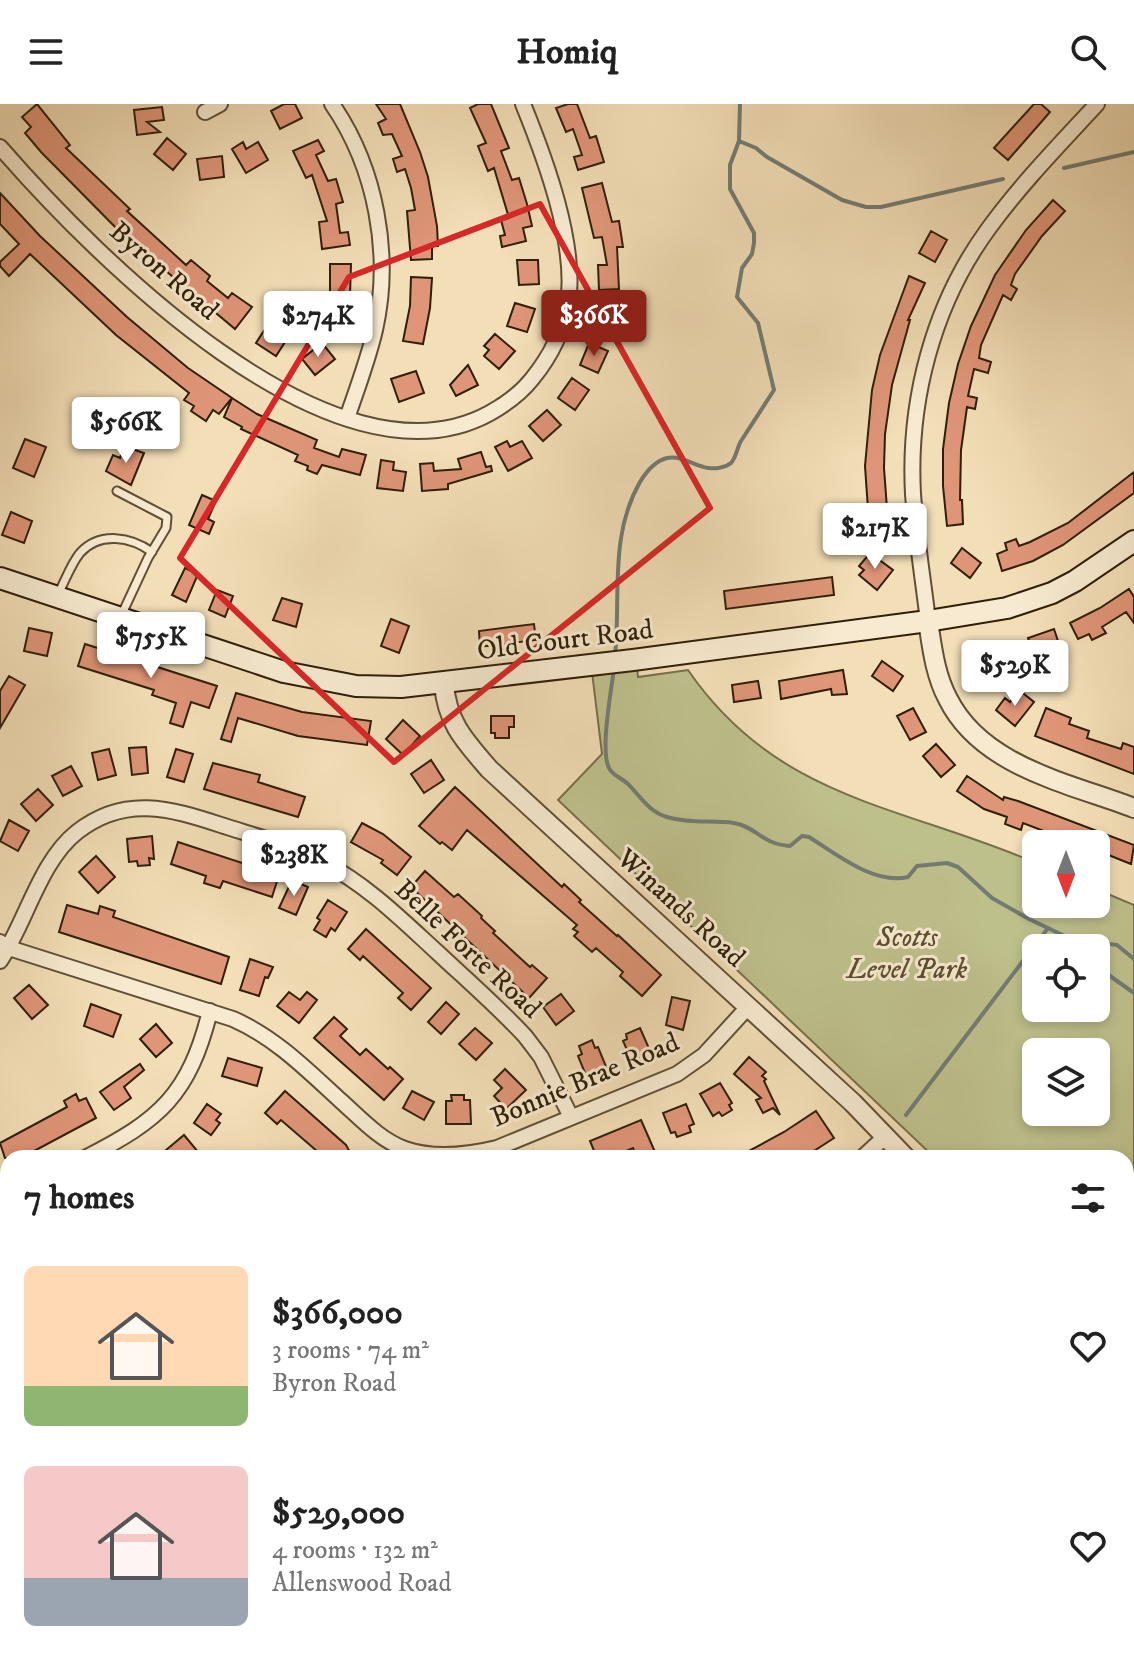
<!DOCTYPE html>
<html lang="en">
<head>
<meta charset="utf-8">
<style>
	body { margin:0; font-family:"IM FELL DW Pica",serif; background:#f6f6f6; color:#222; height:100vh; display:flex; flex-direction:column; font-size:30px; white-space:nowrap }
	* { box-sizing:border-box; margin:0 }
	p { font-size:26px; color:#767676 }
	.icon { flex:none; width:44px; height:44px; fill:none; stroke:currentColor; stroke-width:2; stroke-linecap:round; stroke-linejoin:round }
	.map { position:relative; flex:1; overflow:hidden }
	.details { position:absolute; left:0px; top:1046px; width:1134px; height:514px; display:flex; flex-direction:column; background:#fff; border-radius:24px 24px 0 0; box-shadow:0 4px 12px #0003 }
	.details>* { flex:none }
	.needle { width:52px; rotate:180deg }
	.buttons { position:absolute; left:1022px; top:726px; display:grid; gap:16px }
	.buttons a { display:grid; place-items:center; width:88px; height:88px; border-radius:12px; background:#fff; box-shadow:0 4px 12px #0003; font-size:40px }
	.price { position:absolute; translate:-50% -68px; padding:0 18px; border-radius:8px; background:#fff; color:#222; font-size:26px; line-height:52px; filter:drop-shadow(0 2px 4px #0008) }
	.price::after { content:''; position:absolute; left:50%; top:48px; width:24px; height:18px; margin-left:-12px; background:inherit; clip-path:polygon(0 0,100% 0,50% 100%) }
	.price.active { background:#8f2418; color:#fff }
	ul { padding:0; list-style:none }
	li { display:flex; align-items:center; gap:24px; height:200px; padding:0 24px }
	li span { display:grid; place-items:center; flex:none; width:224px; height:160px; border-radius:12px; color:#555 }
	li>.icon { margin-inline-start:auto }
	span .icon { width:96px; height:96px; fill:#fffc; stroke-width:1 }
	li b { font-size:34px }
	h2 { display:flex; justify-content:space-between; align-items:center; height:96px; padding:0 24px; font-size:34px }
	header { display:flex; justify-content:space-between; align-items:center; height:104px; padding:0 24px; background:#fff; font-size:36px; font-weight:700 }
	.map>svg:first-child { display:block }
	.green { fill:#bec08c; stroke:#77704a; stroke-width:2; fill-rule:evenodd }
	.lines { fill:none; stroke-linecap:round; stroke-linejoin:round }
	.stream { stroke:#747b73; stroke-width:4 }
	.building { fill:#df9578; stroke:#301f08; stroke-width:2 }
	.service-casing { stroke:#604f34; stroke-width:11 }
	.minor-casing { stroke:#604f34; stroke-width:18 }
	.tertiary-casing { stroke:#604f34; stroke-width:22 }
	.secondary-casing { stroke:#301f08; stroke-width:24 }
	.service { stroke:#f7ead0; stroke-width:7 }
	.minor { stroke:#f7ead0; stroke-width:14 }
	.tertiary { stroke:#f7ead0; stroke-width:18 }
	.secondary { stroke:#f7ead0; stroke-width:20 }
	.marked { fill:none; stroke:#d62828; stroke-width:6; stroke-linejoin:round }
	.labels { text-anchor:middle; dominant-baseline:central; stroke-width:6; stroke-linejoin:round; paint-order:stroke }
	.street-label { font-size:28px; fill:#301f08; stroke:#f7ead0 }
	.park-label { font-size:28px; font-style:italic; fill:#5b4f30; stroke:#f7ead0 }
</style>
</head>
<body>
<header><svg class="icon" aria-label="menu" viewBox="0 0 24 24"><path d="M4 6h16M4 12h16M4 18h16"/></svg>Homiq<svg class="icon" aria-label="search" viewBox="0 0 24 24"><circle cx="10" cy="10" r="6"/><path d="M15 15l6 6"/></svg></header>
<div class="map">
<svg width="1134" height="1559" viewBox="0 0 1134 1559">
	<rect width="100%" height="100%" fill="#f2deb7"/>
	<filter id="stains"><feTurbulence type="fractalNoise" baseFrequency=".0025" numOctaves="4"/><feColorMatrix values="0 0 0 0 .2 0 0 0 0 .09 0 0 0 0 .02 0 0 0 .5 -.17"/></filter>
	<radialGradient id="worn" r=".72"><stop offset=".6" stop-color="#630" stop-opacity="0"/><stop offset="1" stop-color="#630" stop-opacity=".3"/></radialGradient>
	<path class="green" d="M637,563L638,573L688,566C778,697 902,701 1036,759V800H1096V785L1134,801V1127L1126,1125V1054H935L558,696L602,650L592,568ZM1036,844H1096V904H1036ZM1036,948H1096V1008H1036Z"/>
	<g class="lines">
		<path class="stream" d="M739,37L756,44L767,53L842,96L866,103H881L1003,75
			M1064,64L1134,48
			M615,552C621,492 609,432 640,378C646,368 655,357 667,354C682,351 694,362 708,364C715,365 725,364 731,359C736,354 737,344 741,337C752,320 763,303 774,286L758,219L737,193L742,164L752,150L754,139V129L730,85V61L739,37L740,0
			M614,564C612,584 598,653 611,667C616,673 625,676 630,682C642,695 650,708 667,713C689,720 712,716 734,719C757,723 761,740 790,742L802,732L809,733C836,750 874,781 908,773L917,762L947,759L958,763L992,794L1029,815L1071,835L1117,841L1134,855
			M1096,862L1134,889
			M906,1011L1048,824"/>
	</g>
	<path class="building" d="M37,0L70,41L66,44L130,105L127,107L186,161L191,156L210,172L207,177L228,194L232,189L252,203L235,225L122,130L41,48L25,29L31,23L22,13Z
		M284,0H295L302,14L280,25L271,7Z
		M376,0H400L420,48L428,73L437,122L438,142H432V155L411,156L407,107L415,106L411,84L405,65L397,68L393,55L402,52L392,30L383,31L378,19L386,15Z
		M478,0H491L509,44L501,47L512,76L519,74L527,100L532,122L523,124L526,137L502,143L500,132L505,131L501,116L509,114L494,64L488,67L478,42L486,39L470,4Z
		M568,0H577L590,34L596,32L604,58L578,66L574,53L582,51L573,25L566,28L556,4Z
		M1034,0H1041L1050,8L1008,56L994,44Z
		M162,3L164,16L147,18L160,28L137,31L134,6Z
		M167,34L186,50L173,66L154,50Z
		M318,36L324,47L316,51L328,77L336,75L343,98L336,100L340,129L348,128L350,141L322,145L319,118L327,117L312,71L306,74L293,47Z
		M243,38L246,45L258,38L268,56L246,69L232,45Z
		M222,52L224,73L200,76L197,55Z
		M602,79L612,118L619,117L623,143H617L619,185L599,186L598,161H607L602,133L594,134L582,84Z
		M0,89L40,132L127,213L188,264L232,294L219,310L213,306L206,317L191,307L194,302L184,296L189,289L116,231L30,150L9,172L0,162V158L19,140L0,120Z
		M1053,96L1065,107L1042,132L1015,170L1011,181L1017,185L1011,196L1003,191L981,241L979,254L991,258L988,269L974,265L968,292L977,294L975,305L967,303L961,346L960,396H962L963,420L947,422L943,382V345L949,299L958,260L971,222L995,171L1026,126Z
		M931,127L947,136L935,158L919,149Z
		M517,156H538L539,180L519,181Z
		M330,160H351L350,191L344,226L324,222L330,199Z
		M909,172L925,179L908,216H910L892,281L885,330L884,364L889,432L870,434L865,362L872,286L880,251Z
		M411,173L432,174L430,204L423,240L403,237L410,202Z
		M515,199L535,205L527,228L507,222Z
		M606,202L625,205L621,230L593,226L595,213L604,214Z
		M267,222L287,235L276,252L256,239Z
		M495,230L515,247L499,265L484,252L489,246L484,242Z
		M322,239L335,255L315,271L302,255Z
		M589,239L608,247L598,269L580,261Z
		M468,261L478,281L456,292L450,281Z
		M416,267L424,289L399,298L391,275Z
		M572,274L589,286L575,306L558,294Z
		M232,294L257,310L317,336L314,344L339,353L342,345L366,351L360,371L322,361L317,370L307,366L308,362L295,357L298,351L241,325L242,323L224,313Z
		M547,306L561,321L543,337L529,322Z
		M25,335L46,343L34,373L13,364Z
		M507,337L510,343L522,337L532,354L508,367L495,343Z
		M124,342L144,349L131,381L106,367L113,351L120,354Z
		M481,348L486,363L491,362L492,367L448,380V385L422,387L420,360L433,359L434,367L461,365L458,355Z
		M381,356L394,358L393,366L406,368L403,387L377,384Z
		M1134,368V389L1063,441L1033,457L1002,467L997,450L1007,446L1005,439L1016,435L1019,442L1030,438L1068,419Z
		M202,391L216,397L208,415L214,418L209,430L189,421Z
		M11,408L32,417L24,439L2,431Z
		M962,444L981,459L970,474L951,459Z
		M870,449L893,466L877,486L859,471L864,466L859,462Z
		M185,464L198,470L186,498L172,491Z
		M832,473L834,491L726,505L724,487Z
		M1129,485L1134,493V519L1126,508L1102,523L1106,529L1092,536L1089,530L1078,535L1070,519L1100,504Z
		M217,486L233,492L225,513L209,506Z
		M282,494L302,500L296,523L273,516Z
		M391,515L409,522L399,549L381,542Z
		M534,520L536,536L480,543L479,527Z
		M29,524L52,529L47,552L24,547Z
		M1054,525L1060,543L1034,551L1028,534Z
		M85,540L217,582L209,604L191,598L183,623L170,619L176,599L152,591L154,586L78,562Z
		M987,544L1019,569L1018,570L986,559L993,565L984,577L970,566Z
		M882,557L903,572L893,587L872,572Z
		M843,566L847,590L832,591L831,585L781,595L779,577Z
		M9,572L25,581L0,624V587Z
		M758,577L761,594L734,598L732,581Z
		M1019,586L1034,598L1015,622L996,606L1005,594L1010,598Z
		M236,589L302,608L371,617L367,641L298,632L238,614L231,638L221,635Z
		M913,604L926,628L910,636L897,612Z
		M1046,604L1071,614L1069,620L1089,627L1087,634L1121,645L1123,639L1134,643V670L1035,632Z
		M491,612H514V623H509V634H495V629H491Z
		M403,616L420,632L403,651L386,635Z
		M936,640L955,661L941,673L923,652Z
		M146,643L148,669L132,671L129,644Z
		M109,645L116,671L98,676L92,649Z
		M176,645L193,650L184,678L167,673Z
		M431,656L444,676L424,689L411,670Z
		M213,659L260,671L258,678L305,693L298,713L204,685Z
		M71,662L82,682L63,692L52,672Z
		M967,672L1003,696L1004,693L1018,697L1134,741L1131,760L1096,746V740H1079L1060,734L1058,739L1041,733L1044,727L1023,719L1021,726L1005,720L1007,713L984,705L957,687Z
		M455,683L562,783L564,780L581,796L579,798L617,832L618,831L661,871L642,892L620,872L623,868L596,844L592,848L574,832L578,828L573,825L577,821L467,726L452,746L442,738L440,740L419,722Z
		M38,685L53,701L36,717L21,700Z
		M9,716L29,727L18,747L0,737Z
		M362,719L383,730L411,753L397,771L381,759L383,756L351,738Z
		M152,732L154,755L149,754L150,761L138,762L137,757L129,758L127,735Z
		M178,738L279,771L272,793L223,777L220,784L204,779L206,772L171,760Z
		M96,752L115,773L98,789L79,768Z
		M425,767L454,793L458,790L482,812L481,814L495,827L493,829L530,863L532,861L547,874L529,894L411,783Z
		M292,776L308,783L296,811L279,804Z
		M328,796L347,808L335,827L331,824L326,833L314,826L320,816L317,814Z
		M67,801L98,810L100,802L115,807L113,813L229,853L221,880L59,828Z
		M366,825L431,884L411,906L398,894L403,889L363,852L360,856L348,845Z
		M250,855L273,863L268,874L265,873L259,892L240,886Z
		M29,881L48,901L32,915L14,894Z
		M289,888L300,896L307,888L317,896L299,919L277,902Z
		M561,890L574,907L556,921L543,903Z
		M672,893L690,897L683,926L666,921Z
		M446,898L459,910L441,930L428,918Z
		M91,900L121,911L113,933L84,922Z
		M334,913L347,925L340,932L360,951L366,945L388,965L390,963L403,975L384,996L314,934Z
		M156,920L172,939L156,953L140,935Z
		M475,924L492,939L476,956L459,940Z
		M640,924L651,949L632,957L623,937L627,935L626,930Z
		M592,936L595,944L598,943L607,965L587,974L578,952L582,950L579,942Z
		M749,953L766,968L762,972L766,975L764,977L780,1011L773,1004L763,1009L756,996L761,994L734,970Z
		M228,954L262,964L257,982L222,972Z
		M140,960L144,966L124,983L131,994L114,1006L100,988Z
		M505,965L526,986L506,1005L494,992L502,984L494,976Z
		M720,979L732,999L729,1001L732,1006L722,1012L719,1008L713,1012L700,990Z
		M285,987L346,1041L353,1054H325L281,1016L277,1020L265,1009Z
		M412,987L434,998L424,1016L403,1004Z
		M76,990L79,997L86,994L96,1014L21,1054H5L0,1039L67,1003L64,997Z
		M451,991H464V996H470L471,1020H446V997H452Z
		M207,1000L221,1010L216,1016L220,1019L211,1031L194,1019Z
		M686,1000L694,1020L689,1022L691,1028L677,1033L675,1028L671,1029L663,1009Z
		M816,1007L834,1034L803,1054H736L784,1028Z
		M641,1016L655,1048L637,1054L633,1044L610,1054H597L590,1037Z
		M184,1031L199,1049L193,1054H173L166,1046Z"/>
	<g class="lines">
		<g class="service-casing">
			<path id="service" d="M117,387L167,413L166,424L148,454L121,512
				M58,490C65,477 71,460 80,449C100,427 131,433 152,448"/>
		</g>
		<g class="minor-casing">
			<path id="minor" d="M332,0C376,64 392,150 375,226C368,256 357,285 347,314
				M205,8L220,0
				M0,43C94,151 334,395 490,309C506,300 521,289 532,275C550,253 563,228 568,199C577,140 545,54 523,0
				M928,517C923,475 916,432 913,390C908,297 933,200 989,124C1021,80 1060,40 1097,0
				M0,838L9,844L233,915C276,934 307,966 341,997C360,1014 380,1036 405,1045C434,1055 468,1051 497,1044L677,970L704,951L748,903
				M0,857C26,818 40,757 77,728C124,691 170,704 221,721C255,732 291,741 323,758C367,781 401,815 437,848C467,876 497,902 525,932L541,953L571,1013
				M85,1054C160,1016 189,991 210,907
				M862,1054L886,1032
				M0,1097L8,1093
				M1126,1128L1134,1130
				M0,1300L8,1296
				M1126,1524H1134
				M554,1552V1559
				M731,1557L865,1556"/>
		</g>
		<g class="tertiary-casing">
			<path id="tertiary" d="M928,517C932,543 935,571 948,595C982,663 1069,679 1134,704
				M444,580C447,619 465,637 489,665L853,999L906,1054
				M974,1559V1552"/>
		</g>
		<g class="secondary-casing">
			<path id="secondary" d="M0,474L284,568L356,582L401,583L633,556L928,517L1007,504L1052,489L1075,477L1134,437"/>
		</g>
		<use href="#service" class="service"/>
		<use href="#minor" class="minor"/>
		<use href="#tertiary" class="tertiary"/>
		<use href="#secondary" class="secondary"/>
	</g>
	<path class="marked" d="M540,100L710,404L394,658L180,454L349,173Z"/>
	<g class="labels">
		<g class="street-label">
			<text transform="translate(164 167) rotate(41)">Byron Road</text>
			<text transform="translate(565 536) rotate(-7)">Old Court Road</text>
			<text transform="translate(681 804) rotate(42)">Winands Road</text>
			<text transform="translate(468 845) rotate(43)">Belle Forte Road</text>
			<text transform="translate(585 976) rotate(-23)">Bonnie Brae Road</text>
		</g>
		<g class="park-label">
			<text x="907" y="833">Scotts<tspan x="907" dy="32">Level Park</tspan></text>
		</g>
	</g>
	<rect width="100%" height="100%" filter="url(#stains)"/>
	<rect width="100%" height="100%" fill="url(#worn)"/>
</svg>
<div class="buttons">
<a><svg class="needle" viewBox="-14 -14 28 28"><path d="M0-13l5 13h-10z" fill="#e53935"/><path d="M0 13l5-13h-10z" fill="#767676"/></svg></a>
<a><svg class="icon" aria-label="locate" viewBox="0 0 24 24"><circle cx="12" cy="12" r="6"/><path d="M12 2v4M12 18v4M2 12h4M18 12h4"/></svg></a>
<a><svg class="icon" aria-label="layers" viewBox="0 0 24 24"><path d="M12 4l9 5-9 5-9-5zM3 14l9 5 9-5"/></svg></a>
</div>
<b class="price active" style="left:594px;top:254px">$366K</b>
<b class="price" style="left:318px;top:255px">$274K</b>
<b class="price" style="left:126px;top:361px">$566K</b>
<b class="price" style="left:875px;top:467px">$217K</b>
<b class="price" style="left:151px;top:576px">$755K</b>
<b class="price" style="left:1015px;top:604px">$529K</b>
<b class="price" style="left:294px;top:794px">$238K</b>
<section class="details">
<h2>7 homes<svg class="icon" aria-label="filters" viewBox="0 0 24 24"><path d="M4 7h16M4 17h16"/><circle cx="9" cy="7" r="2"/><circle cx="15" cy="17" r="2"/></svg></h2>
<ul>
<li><span style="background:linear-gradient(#ffd9b3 75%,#8fb573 0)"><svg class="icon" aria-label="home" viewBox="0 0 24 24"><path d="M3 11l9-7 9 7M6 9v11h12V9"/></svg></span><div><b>$366,000</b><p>3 rooms · 74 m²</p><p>Byron Road</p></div><svg class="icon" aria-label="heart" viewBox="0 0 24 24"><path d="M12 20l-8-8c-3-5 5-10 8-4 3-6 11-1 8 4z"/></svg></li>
<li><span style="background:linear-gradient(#f6c9c9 70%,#9aa5b1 0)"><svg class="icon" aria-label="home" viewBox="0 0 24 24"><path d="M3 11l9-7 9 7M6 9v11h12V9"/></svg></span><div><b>$529,000</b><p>4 rooms · 132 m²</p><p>Allenswood Road</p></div><svg class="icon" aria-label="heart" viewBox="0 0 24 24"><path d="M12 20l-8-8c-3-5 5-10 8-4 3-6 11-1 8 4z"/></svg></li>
</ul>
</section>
</div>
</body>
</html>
